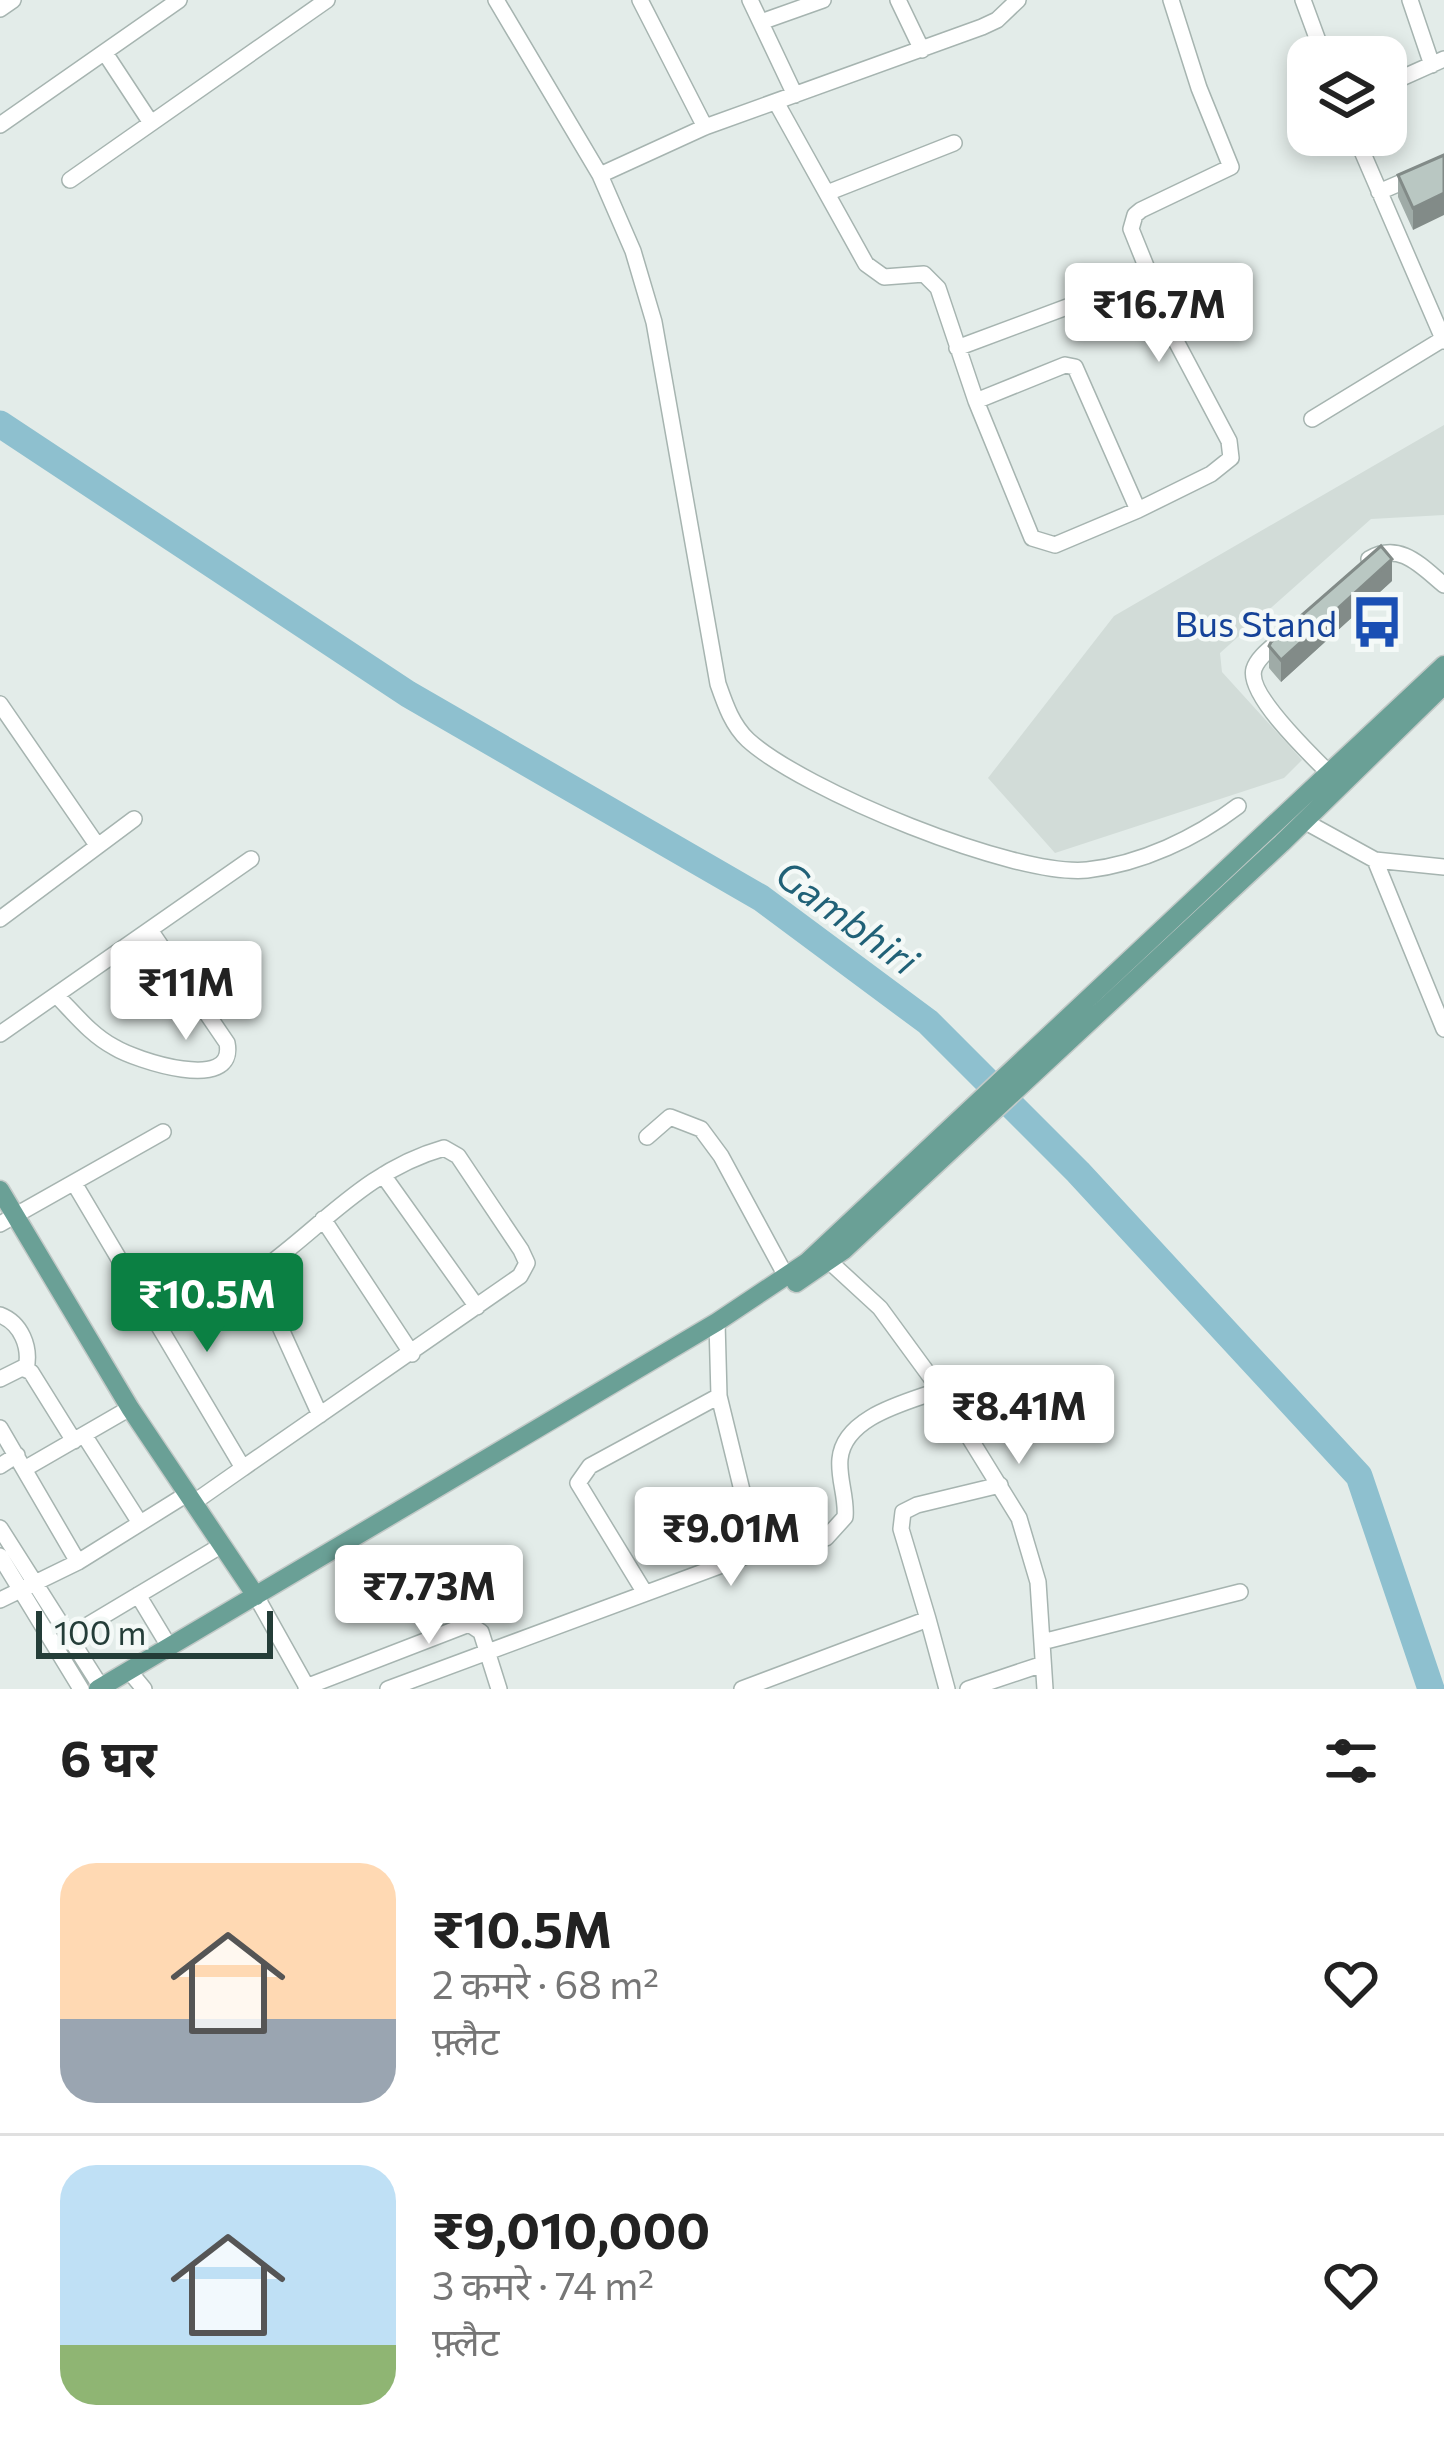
<!DOCTYPE html>
<html lang="hi">
<head>
<meta charset="utf-8">
<style>
	body { margin:0; font-family:Commissioner,"Noto Sans Devanagari",sans-serif; background:#f6f6f6; color:#222; height:100vh; display:flex; flex-direction:column; font-size:45px; white-space:nowrap }
	* { box-sizing:border-box; margin:0 }
	p { font-size:39px; color:#767676 }
	.icon { flex:none; width:66px; height:66px; fill:none; stroke:currentColor; stroke-width:2; stroke-linecap:round; stroke-linejoin:round }
	.map { position:relative; height:1689px; overflow:hidden }
	.sheet { display:flex; flex-direction:column; background:#fff; flex:1 }
	.sheet>* { flex:none }
	.fabs { position:absolute; left:1287px; top:36px; display:grid; gap:24px }
	.fabs a { display:grid; place-items:center; width:120px; height:120px; border-radius:24px; background:#fff; box-shadow:0 6px 18px #0003; font-size:60px }
	.scale { position:absolute; left:36px; bottom:30px; width:237px; box-sizing:border-box; padding-left:12px; border:6px solid #243d38; border-top:0; font-size:33px; line-height:42px; white-space:nowrap; color:#243d38; -webkit-text-stroke:9px #f4f9f7; paint-order:stroke }
	.price { position:absolute; translate:-50% -102px; padding:0 27px; border-radius:12px; background:#fff; color:#222; font-size:39px; line-height:78px; filter:drop-shadow(0 3px 6px #0008) }
	.price::after { content:''; position:absolute; left:50%; top:72px; width:36px; height:27px; margin-left:-18px; background:inherit; clip-path:polygon(0 0,100% 0,50% 100%) }
	.price.current { background:#0b8043; color:#fff }
	ul { padding:0; list-style:none }
	li { display:flex; align-items:center; gap:36px; height:300px; padding:0 60px }
	li+li { border-top:3px solid #e0e0e0 }
	li span { display:grid; place-items:center; flex:none; width:336px; height:240px; border-radius:36px; color:#555 }
	li>.icon { margin-inline-start:auto }
	span .icon { width:144px; height:144px; fill:#fffc; stroke-width:1 }
	li b { font-size:51px }
	h2 { display:flex; justify-content:space-between; align-items:center; height:144px; padding:0 60px; font-size:51px }
	.map>svg:first-child { display:block }
	.built { fill:#d2dcd8 }
	.lines { fill:none; stroke-linecap:round; stroke-linejoin:round }
	.river { stroke:#8ec0cf; stroke-width:27 }
	.minor-casing { stroke:#a6b4b0; stroke-width:18 }
	.major-casing { stroke:#c2c9c7; stroke-width:21 }
	.minor { stroke:#fff; stroke-width:15 }
	.major { stroke:#6aa096; stroke-width:18 }
	.wall { fill:#9faba7 }
	.shaded-wall { fill:#828b88 }
	.building { fill:#b9c7c2; stroke:#828b88; stroke-width:3 }
	.labels { text-anchor:middle; dominant-baseline:central; stroke-width:9; stroke-linejoin:round; paint-order:stroke }
	.transit-label { font-size:36px; fill:#164399; stroke:#f4f9f7; text-anchor:end }
	.water-label { font-size:39px; font-style:italic; fill:#206177; stroke:#f4f9f7 }
</style>
</head>
<body>
<div class="map">
<svg width="1444" height="1689" viewBox="0 0 1444 1689">
	<rect width="100%" height="100%" fill="#e3ece9"/>
	<path class="built" d="M1444,425V515L1371,519L1220,653L1222,672L1302,760L1284,778L1055,853L988,778L1114,616Z"/>
	<g class="lines">
		<path class="river" d="M0,424L408,694L761,898L928,1022L1078,1172L1359,1476L1431,1689"/>
		<g class="minor-casing">
			<path id="minor" d="M496,0L600,175L633,251L654,322L718,684C725,704 732,725 748,740C803,790 1014,877 1087,870C1141,864 1196,838 1238,806
				M640,0L705,127
				M750,0L795,95
				M898,0L922,50
				M1303,0L1324,57
				M1410,0L1432,65
				M0,9L13,0
				M761,22L823,0
				M105,53L151,123
				M1386,85L1444,59
				M776,102L866,264L884,277L924,274L938,288L976,401L1032,538L1055,545L1138,510
				M0,125L179,0
				M1355,135L1444,341
				M600,175L705,127L982,27L997,20L1018,0
				M70,180L327,0
				M1379,192L1444,164
				M827,193L954,143
				M957,348L1150,276
				M976,401L1065,365L1075,367L1138,510L1211,474L1231,458L1229,441L1177,343L1131,229L1135,215L1141,210L1231,167L1199,88L1171,0
				M1312,419L1443,339
				M1369,559C1400,541 1421,566 1444,585
				M1280,640C1271,648 1258,657 1254,669C1246,695 1316,760 1335,779
				M0,704L97,845
				M1304,821L1375,860L1444,867
				M1375,860L1444,1029
				M0,919L134,819
				M56,995C74,1013 91,1035 114,1047C135,1060 237,1094 227,1043L150,930
				M0,1034L251,859
				M647,1137L670,1117L701,1129L721,1156L787,1278
				M383,1175L477,1307
				M74,1183L243,1468L193,1503
				M323,1219L412,1354
				M0,1224L163,1132
				M830,1262L880,1308L940,1390
				M256,1274L320,1415
				M0,1315C21,1323 31,1347 26,1369
				M717,1322L719,1396L757,1552
				M159,1323C193,1308 229,1294 259,1272C322,1227 366,1170 444,1148L458,1156L521,1250L527,1263L520,1276L243,1468
				M0,1379L22,1368L31,1372L74,1441
				M0,1428L78,1562
				M84,1435L140,1523
				M0,1466L17,1455
				M26,1468L130,1408
				M0,1528L101,1687
				M0,1556L81,1689
				M645,1593L578,1483L590,1466L719,1396
				M138,1595L170,1648
				M256,1596L308,1689
				M0,1600L78,1562L187,1494
				M928,1619L901,1529L903,1512L917,1505L1000,1485
				M68,1637L222,1545
				M1042,1642L1240,1592
				M130,1672L144,1689
				M306,1687L469,1624L481,1632L499,1689
				M388,1689L757,1552L826,1538L845,1517C847,1498 838,1478 840,1459C844,1416 908,1402 940,1390L1019,1518L1038,1582L1045,1689
				M742,1689L928,1619L947,1689
				M968,1689L1043,1664"/>
		</g>
		<g class="major-casing">
			<path id="major" d="M0,1190L130,1408L256,1596
				M796,1283L844,1250L1282,843L1444,685
				M98,1689L717,1322L807,1262L1444,665"/>
		</g>
		<use href="#minor" class="minor"/>
		<use href="#major" class="major"/>
	</g>
	<path class="wall" d="M1444,155L1413,230L1398,197V175Z
		M1392,581L1281,682L1269,668V646Z"/>
	<path class="shaded-wall" d="M1444,193V215L1413,230V208Z
		M1392,559V581L1281,682V660Z"/>
	<path class="building" d="M1444,155V193L1413,208L1398,175Z
		M1381,546L1392,559L1281,660L1269,646L1271,642Z"/>
	<defs>
		<g id="bus-bare" transform="scale(4.14)"><path d="M-5-6H5V4H4V6H2V4H-2V6H-4V4H-5ZM-3.5-4V0h7V-4ZM-3.5 1.2v1.5H-2V1.2ZM2 1.2v1.5H3.5V1.2Z" fill="#1a4fb4" stroke="#f4f9f7" stroke-width="2.5" paint-order="stroke"/></g>
	</defs>
	<g fill-rule="evenodd">
		<use href="#bus-bare" x="1377" y="622"/>
	</g>
	<g class="labels">
		<g class="transit-label">
			<text x="1337" y="622">Bus Stand</text>
		</g>
		<g class="water-label">
			<text transform="translate(848 916) rotate(36)">Gambhiri</text>
		</g>
	</g>
</svg>
<div class="fabs">
<a><svg class="icon" aria-label="layers" viewBox="0 0 24 24"><path d="M12 4l9 5-9 5-9-5zM3 14l9 5 9-5"/></svg></a>
</div>
<div class="scale">100 m</div>
<b class="price" style="left:1159px;top:365px">₹16.7M</b>
<b class="price" style="left:186px;top:1043px">₹11M</b>
<b class="price current" style="left:207px;top:1355px">₹10.5M</b>
<b class="price" style="left:1019px;top:1467px">₹8.41M</b>
<b class="price" style="left:731px;top:1589px">₹9.01M</b>
<b class="price" style="left:429px;top:1647px">₹7.73M</b>
</div>
<section class="sheet">
<h2>6 घर<svg class="icon" aria-label="filters" viewBox="0 0 24 24"><path d="M4 7h16M4 17h16"/><circle cx="9" cy="7" r="2"/><circle cx="15" cy="17" r="2"/></svg></h2>
<ul>
<li><span style="background:linear-gradient(#ffd9b3 65%,#9aa5b1 0)"><svg class="icon" aria-label="home" viewBox="0 0 24 24"><path d="M3 11l9-7 9 7M6 9v11h12V9"/></svg></span><div><b>₹10.5M</b><p>2 कमरे · 68 m²</p><p>फ़्लैट</p></div><svg class="icon" aria-label="heart" viewBox="0 0 24 24"><path d="M12 20l-8-8c-3-5 5-10 8-4 3-6 11-1 8 4z"/></svg></li>
<li><span style="background:linear-gradient(#bfe0f5 75%,#8fb573 0)"><svg class="icon" aria-label="home" viewBox="0 0 24 24"><path d="M3 11l9-7 9 7M6 9v11h12V9"/></svg></span><div><b>₹9,010,000</b><p>3 कमरे · 74 m²</p><p>फ़्लैट</p></div><svg class="icon" aria-label="heart" viewBox="0 0 24 24"><path d="M12 20l-8-8c-3-5 5-10 8-4 3-6 11-1 8 4z"/></svg></li>
</ul>
</section>
</body>
</html>
